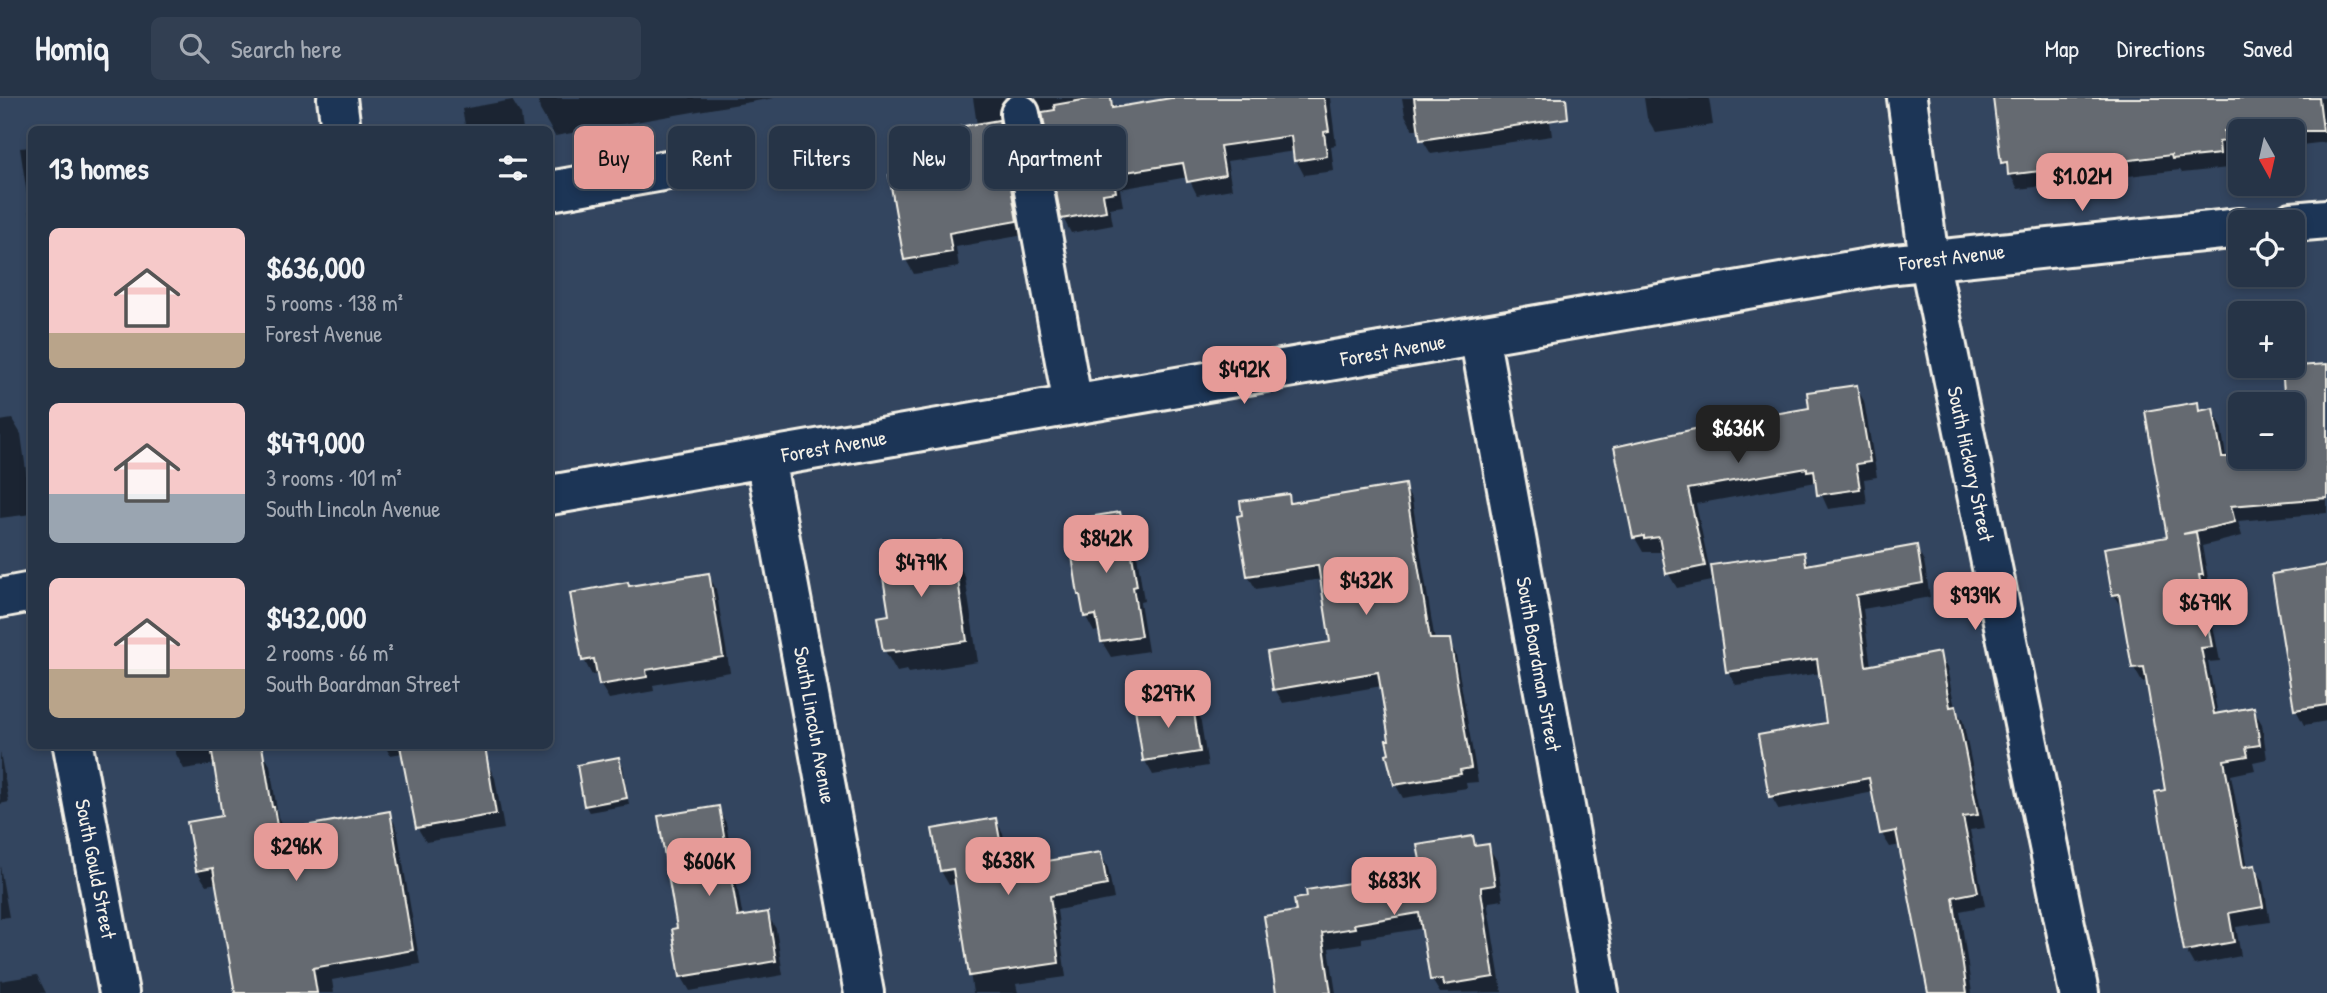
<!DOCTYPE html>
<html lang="en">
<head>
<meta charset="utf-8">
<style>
	body { margin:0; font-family:"Patrick Hand",sans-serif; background:#323f52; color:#f1f3f6; height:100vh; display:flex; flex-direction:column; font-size:26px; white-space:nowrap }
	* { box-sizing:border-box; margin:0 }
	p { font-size:23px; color:#a4aab4 }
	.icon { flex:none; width:38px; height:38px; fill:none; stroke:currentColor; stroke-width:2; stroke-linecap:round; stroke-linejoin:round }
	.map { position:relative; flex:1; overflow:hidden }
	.details { position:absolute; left:28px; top:28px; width:525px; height:623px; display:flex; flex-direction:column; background:#263447; border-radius:10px; box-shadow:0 4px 10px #0003,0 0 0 2px #424f60 }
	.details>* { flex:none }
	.banner { position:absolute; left:574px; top:28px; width:665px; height:63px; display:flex; gap:14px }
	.needle { width:46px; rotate:172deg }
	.tools { position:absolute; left:2228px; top:21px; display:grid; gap:14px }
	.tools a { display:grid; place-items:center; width:77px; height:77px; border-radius:10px; background:#263447; box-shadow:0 4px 10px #0003,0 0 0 2px #424f60; font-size:35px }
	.price { position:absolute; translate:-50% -60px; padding:0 16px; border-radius:14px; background:#e69b98; color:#111; font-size:23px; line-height:46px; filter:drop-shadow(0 2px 4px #0008) }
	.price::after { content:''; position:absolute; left:50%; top:42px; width:21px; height:16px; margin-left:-10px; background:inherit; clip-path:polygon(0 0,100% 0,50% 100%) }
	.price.on { background:#222; color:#fff }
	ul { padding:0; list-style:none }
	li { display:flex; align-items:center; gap:21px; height:175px; padding:0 21px }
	li span { display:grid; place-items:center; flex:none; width:196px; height:140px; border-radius:10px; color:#555 }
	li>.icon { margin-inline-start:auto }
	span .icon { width:84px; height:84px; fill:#fffc; stroke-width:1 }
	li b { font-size:30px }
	h2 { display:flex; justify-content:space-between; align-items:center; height:84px; padding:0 21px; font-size:30px }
	.pill { padding:0 24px; border-radius:10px; background:#263447; box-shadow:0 4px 10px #0003,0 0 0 2px #424f60; font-size:24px; line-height:63px }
	.pill.on { background:#e69b98; color:#111 }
	header { display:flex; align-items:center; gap:42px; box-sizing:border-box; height:98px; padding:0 35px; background:#263447; border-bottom:2px solid #424f60 }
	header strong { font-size:33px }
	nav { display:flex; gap:38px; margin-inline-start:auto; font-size:24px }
	.search { width:490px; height:63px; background:#323f52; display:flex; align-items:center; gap:18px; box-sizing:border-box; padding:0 24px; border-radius:10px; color:#a4aab4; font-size:26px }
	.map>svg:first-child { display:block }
	.shadow { fill:#0007 }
	.building { fill:#656b71; stroke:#f4f1e8; stroke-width:2 }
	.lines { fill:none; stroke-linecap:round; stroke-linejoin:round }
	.minor-casing { stroke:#f4f1e8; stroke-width:44 }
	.minor { stroke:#1d3557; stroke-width:38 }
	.labels { text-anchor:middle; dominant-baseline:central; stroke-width:5; stroke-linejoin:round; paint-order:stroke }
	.street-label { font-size:21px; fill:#f4f1e8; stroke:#1d3557 }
</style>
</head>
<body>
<header>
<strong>Homiq</strong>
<div class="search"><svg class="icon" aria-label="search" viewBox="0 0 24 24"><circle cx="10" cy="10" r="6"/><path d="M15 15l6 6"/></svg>Search here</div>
<nav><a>Map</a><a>Directions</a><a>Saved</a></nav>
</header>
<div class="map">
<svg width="2327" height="895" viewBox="0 0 2327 895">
	<rect width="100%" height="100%" fill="#33455f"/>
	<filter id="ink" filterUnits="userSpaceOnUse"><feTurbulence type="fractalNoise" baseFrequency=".0143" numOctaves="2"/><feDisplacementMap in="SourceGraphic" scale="14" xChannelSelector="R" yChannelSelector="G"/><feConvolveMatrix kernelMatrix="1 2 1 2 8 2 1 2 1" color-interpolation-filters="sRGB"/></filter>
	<g filter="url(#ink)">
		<path class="shadow" d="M538,0H774L555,38L540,12Z
			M973,0H1085L1086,3L1110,0L1116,12L1180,0H1330L1336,47L1331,48L1334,73L1304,77L1296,62L1295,53L1227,63L1232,91L1197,97L1188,79L1120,91L1123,108L1110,110L1113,127L1071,135L1063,120L1044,14L1038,10L1024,9V137L956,149L959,169L914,176L906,162L891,78L966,65L977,27Z
			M1402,0H1558L1549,16L1552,38L1431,56L1422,41L1421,31L1413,32L1405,17Z
			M1644,0H1709L1713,27L1656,35L1647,20Z
			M1995,0H2327V44L2292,48V33H2240V54L2232,55V58L2226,59L2228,70L2182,75L2180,72L2018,91L2003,64Z
			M512,2L521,17L523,32H466L462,11Z
			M32,49V130L20,50Z
			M2327,268V415L2238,423L2242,438L2202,448L2210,491L2206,492L2220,563L2208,564L2218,617L2253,611L2262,626L2267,661L2253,664L2255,672L2231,677L2248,770L2254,769L2263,784L2270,824L2236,829L2241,858L2194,867L2186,853L2167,694L2148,583L2142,584L2134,570L2122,511L2113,496L2169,440L2197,306L2201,314L2212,312L2221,327L2227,365L2291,359L2292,306H2287L2284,271Z
			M1856,289L1864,303L1877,379L1864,381L1867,406L1828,411L1816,384L1696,406L1712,483L1677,490L1668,475L1664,454H1643L1635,440L1616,351L1811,312Z
			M12,321L21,336L32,416L0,420V323Z
			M1404,388L1412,402L1435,543H1449L1456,557L1478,684L1466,685L1467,690L1403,700L1395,686L1382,588L1283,605L1275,591L1332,545L1322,481L1256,491L1248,478L1239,419L1288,398L1293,406Z
			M1119,416L1135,443L1144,503L1140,504L1148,553L1111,559L1102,544L1100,532L1094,534L1086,519L1083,503L1080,497V445Z
			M940,445L948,458L953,457L965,479L978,564L909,575L907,572L897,574L885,553L891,518Z
			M1916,449L1924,463L1930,499L1863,511L1871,569L1939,556L1947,570L1955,610L1963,623L1985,730L1970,732L1985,808L1960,813L1972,895H1929L1901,747L1890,749L1882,736L1874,694L1779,712L1771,698L1828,626L1821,575L1736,587L1728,573L1803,456L1811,468Z
			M2327,468V623L2304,627L2296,612L2274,477Z
			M708,476L716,491L730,574L653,587L654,593L609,601L600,586L599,576L592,577L584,562L629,490Z
			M1191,603L1200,618L1208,668L1153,677L1145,663Z
			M174,648H234L236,657L261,652L270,667L278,719L282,729L293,731L389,715L397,730L420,866L332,882L334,895H237L218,785L206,787L197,773L224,719L216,666L184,671L176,656Z
			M385,648H452L456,670L487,665L495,680L504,731L426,744L417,729L403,655L390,657Z
			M0,654L9,704L0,706Z
			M618,661L623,668L629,707L589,714L585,707Z
			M718,710L726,725L743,820L767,816L776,831L783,877L690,893L681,878L679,831Z
			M995,721L1003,735L1009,771L1100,755L1108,770L1114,801L1057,812L1066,879L1016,886L1018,895H973L957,786L949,787L941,773L934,733Z
			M1472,739L1478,749L1488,748L1497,763L1503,802L1489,804L1488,809L1502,894L1440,895L1432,882L1424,830L1362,840V845L1329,850L1336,895H1278L1298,814L1407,778L1422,763Z
			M0,768L9,819L0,820Z
			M37,877L46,895H0V883Z"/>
		<path class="building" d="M1094,0H1111L1112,10L1171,0H1324L1329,33L1324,34L1327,58L1294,63L1291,38L1220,48L1225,77L1187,84L1183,65L1113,76L1116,94L1103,96L1106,113L1061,121L1042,14L1055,12L1054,7Z
			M1414,0H1566L1568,20L1420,42Z
			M1993,0H2319L2323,33H2224L2225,43L2219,44L2220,56L2172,61L2171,57L2008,77L2007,64L2001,65Z
			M999,22L1017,123L949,135L952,154L904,162L889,77L964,64L958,29Z
			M2327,266V400L2231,408L2235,424L2183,436L2196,434L2203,477H2199L2212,549L2201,550L2214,616L2254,609L2260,647L2246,649L2248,658L2224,662L2243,769L2255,767L2263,809L2229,815L2234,844L2184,853L2155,694L2165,692L2144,569L2132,570L2119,496L2112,497L2104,450L2167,439L2145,313L2198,304L2199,313L2213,310L2222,359H2292V306H2285L2282,269Z
			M1857,287L1870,364L1856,366L1860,391L1817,397L1814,372L1807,373V370L1688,391L1705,468L1666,476L1659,439L1644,441V438L1633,440L1614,349L1717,326L1809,310L1807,294Z
			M1405,386L1430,541H1450L1471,670L1460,672L1461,676L1394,687L1386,656L1389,655L1386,642H1389L1378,574L1273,592L1267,554L1330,544L1318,467L1247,478L1237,418L1242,417L1240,403L1289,396L1290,405Z
			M1120,414L1123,427L1127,426L1137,488L1133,489L1141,538L1101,544L1096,517L1084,519L1080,497H1078L1070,445L1078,444L1076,421Z
			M941,443L944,458L954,455L967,543L895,554L894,552L883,553L877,519L889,517L881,467H884L882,453Z
			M1917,447L1923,485L1856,497L1866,568L1940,554L1950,609L1956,608L1978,717L1963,719L1978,794L1953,799L1967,895H1928L1896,733L1880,736L1869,680L1769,699L1758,637L1826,625L1817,561L1726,574L1711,467L1804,454L1806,467Z
			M2327,467V607L2294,612L2272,476Z
			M709,475L723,559L646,572L647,579L599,587L594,561L582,563L570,495L628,484L629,488Z
			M1192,601L1200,654L1143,663L1135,610Z
			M211,648H262L272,709H274L277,728L292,726L293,730L390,713L413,852L313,870L317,895H235L213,770L196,773L187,724L222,718Z
			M400,648H485L496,716L416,730Z
			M619,659L627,700L584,708L577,667Z
			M719,708L738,819L768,814L776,863L680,879L672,831L677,830L658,718Z
			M996,720L1005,770L1101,754L1107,787L1050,798L1059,865L969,878L953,771L940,773L932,731Z
			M1473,738L1475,748L1489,746L1495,787L1481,789V793L1494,879L1444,887L1443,881L1430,882L1419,815L1354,826L1355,830L1322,835L1331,895H1276L1264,818L1296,813L1294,801L1307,799L1306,792L1405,776L1404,765L1420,762L1417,747Z"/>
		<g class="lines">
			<g class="minor-casing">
				<path id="minor" d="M337,0L341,32
					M1907,0L1929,161L2079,895
					M1020,16L1073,307
					M550,93L690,68
					M2292,124L2327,121
					M1479,237L1599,895
					M765,360L864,895
					M550,397L1886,167L2240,130
					M0,500L32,494
					M73,648L119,895"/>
			</g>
			<use href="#minor" class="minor"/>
		</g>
	</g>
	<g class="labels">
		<g class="street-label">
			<text transform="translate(1952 159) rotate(-7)">Forest Avenue</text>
			<text transform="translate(1393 252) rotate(-10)">Forest Avenue</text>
			<text transform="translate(834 348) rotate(-10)">Forest Avenue</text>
			<text transform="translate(1971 366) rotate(78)">South Hickory Street</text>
			<text transform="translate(1539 566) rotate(80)">South Boardman Street</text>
			<text transform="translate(815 627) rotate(80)">South Lincoln Avenue</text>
			<text transform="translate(96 771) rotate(79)">South Gould Street</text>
		</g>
	</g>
</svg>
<div class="tools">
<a><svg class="needle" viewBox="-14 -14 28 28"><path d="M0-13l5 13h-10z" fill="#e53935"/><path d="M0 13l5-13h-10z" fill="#a4aab4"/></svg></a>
<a><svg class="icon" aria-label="locate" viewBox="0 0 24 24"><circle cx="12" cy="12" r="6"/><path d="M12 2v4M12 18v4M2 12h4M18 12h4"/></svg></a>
<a>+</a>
<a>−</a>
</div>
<b class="price" style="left:2082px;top:115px">$1.02M</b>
<b class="price" style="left:1244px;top:308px">$492K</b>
<b class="price on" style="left:1738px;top:367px">$636K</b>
<b class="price" style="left:1106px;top:477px">$842K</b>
<b class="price" style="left:921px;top:501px">$479K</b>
<b class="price" style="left:1366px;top:519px">$432K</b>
<b class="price" style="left:1975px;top:534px">$939K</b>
<b class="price" style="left:2205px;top:541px">$679K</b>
<b class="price" style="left:1168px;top:632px">$297K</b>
<b class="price" style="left:296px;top:785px">$296K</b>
<b class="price" style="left:1008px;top:799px">$638K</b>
<b class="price" style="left:709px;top:800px">$606K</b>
<b class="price" style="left:1394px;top:819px">$683K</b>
<div class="banner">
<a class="pill on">Buy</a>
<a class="pill">Rent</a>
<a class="pill">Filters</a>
<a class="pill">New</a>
<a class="pill">Apartment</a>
</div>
<section class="details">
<h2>13 homes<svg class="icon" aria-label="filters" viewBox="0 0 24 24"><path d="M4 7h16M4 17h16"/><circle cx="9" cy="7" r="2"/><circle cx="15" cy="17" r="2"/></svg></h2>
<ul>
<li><span style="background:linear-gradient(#f6c9c9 75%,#b9a48a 0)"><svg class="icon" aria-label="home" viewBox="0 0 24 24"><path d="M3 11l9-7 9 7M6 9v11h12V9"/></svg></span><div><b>$636,000</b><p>5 rooms · 138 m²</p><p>Forest Avenue</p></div></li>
<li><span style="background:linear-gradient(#f6c9c9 65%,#9aa5b1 0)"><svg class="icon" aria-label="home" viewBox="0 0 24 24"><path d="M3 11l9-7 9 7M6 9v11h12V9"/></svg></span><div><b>$479,000</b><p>3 rooms · 101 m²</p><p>South Lincoln Avenue</p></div></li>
<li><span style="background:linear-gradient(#f6c9c9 65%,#b9a48a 0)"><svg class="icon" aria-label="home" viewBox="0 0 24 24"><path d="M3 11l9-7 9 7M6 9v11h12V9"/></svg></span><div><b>$432,000</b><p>2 rooms · 66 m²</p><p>South Boardman Street</p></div></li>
</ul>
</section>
</div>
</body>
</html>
